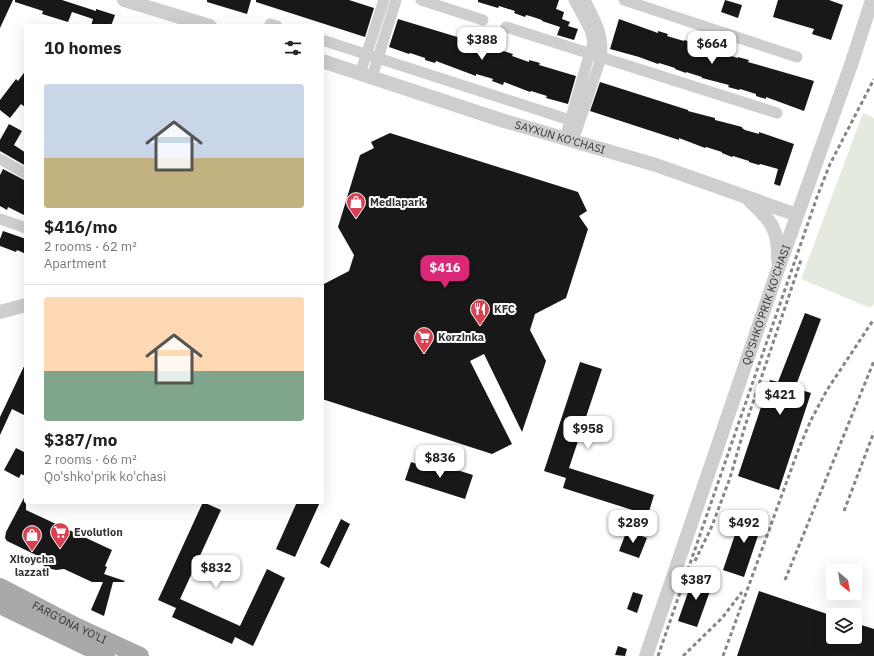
<!DOCTYPE html>
<html lang="en">
<head>
<meta charset="utf-8">
<style>
	body { margin:0; font-family:"IBM Plex Sans",sans-serif; background:#f6f6f6; color:#222; height:100vh; display:flex; flex-direction:column; font-size:15px; white-space:nowrap }
	* { box-sizing:border-box; margin:0 }
	p { font-size:13px; color:#767676 }
	.icon { flex:none; width:22px; height:22px; fill:none; stroke:currentColor; stroke-width:2; stroke-linecap:round; stroke-linejoin:round }
	.map { position:relative; flex:1; overflow:hidden }
	.side { position:absolute; left:24px; top:24px; width:300px; height:480px; display:flex; flex-direction:column; background:#fff; border-radius:4px; box-shadow:0 4px 16px #0002 }
	.side>* { flex:none }
	.needle { width:26px; rotate:150deg }
	.tools { position:absolute; left:826px; top:564px; display:grid; gap:8px }
	.tools a { display:grid; place-items:center; width:36px; height:36px; border-radius:4px; background:#fff; box-shadow:0 4px 16px #0002; font-size:20px }
	.price { position:absolute; translate:-50% -34px; padding:0 9px; border-radius:8px; background:#fff; color:#222; font-size:13px; line-height:26px; filter:drop-shadow(0 1px 2px #0008) }
	.price::after { content:''; position:absolute; left:50%; top:24px; width:12px; height:9px; margin-left:-6px; background:inherit; clip-path:polygon(0 0,100% 0,50% 100%) }
	.price.active { background:#db2777; color:#fff }
	ul { padding:0; list-style:none }
	li { display:grid; align-content:center; gap:8px; height:212px; padding:0 20px }
	li+li { border-top:1px solid #e0e0e0 }
	li span { display:grid; place-items:center; height:124px; border-radius:4px; color:#555 }
	li>.icon { margin-inline-start:auto }
	span .icon { width:72px; height:72px; fill:#fffc; stroke-width:1 }
	li b { font-size:17px }
	h2 { display:flex; justify-content:space-between; align-items:center; height:48px; padding:0 20px; font-size:17px }
	.map>svg:first-child { display:block }
	.green { fill:#e4eadd }
	.building { fill:#181818 }
	.lines { fill:none; stroke-linecap:round; stroke-linejoin:round }
	.minor { stroke:#cecece; stroke-width:11 }
	.tertiary { stroke:#cecece; stroke-width:14 }
	.primary { stroke:#a9a9a9; stroke-width:18 }
	.rail { stroke:#868686; stroke-width:3; stroke-dasharray:4 3; stroke-linecap:butt }
	.labels { text-anchor:middle; dominant-baseline:central; stroke-width:4; stroke-linejoin:round; paint-order:stroke }
	.street-label { font-size:11px; fill:#313131; stroke:#fff }
	.poi-label { font-size:11px; font-weight:bold; fill:#313131; stroke:#fff; text-anchor:start }
</style>
</head>
<body>
<div class="map">
<svg width="874" height="656" viewBox="0 0 874 656">
	<rect width="100%" height="100%" fill="#fff"/>
	<path class="green" d="M863,113L874,118V304L870,308L801,279Z"/>
	<path class="building" d="M0,0H13L0,28Z
		M15,0H62L96,11V9L115,15L111,26H91L93,19L72,12L68,22L42,14L43,11L15,2Z
		M207,0H251L247,14L207,2Z
		M256,0H349L374,8L365,37L256,2Z
		M478,0H559L556,9L564,12L562,19L570,22L568,26L578,29L574,40L557,35L560,27L542,21V20L533,17L526,15L525,17L514,13L515,11L499,6L498,8L478,2Z
		M725,0L742,5L738,18L721,12Z
		M778,0H829L843,5L831,40L812,34L814,29L773,17Z
		M398,19L513,54L512,56L529,62V60L540,63L539,65L576,76L568,104L546,98L547,96L531,91L530,92L504,82L503,85L492,81L493,79L490,78L476,74V76L436,61L435,63L425,60V58L410,53L409,54L389,47Z
		M619,19L658,33V31L668,34L667,36L684,41V40L695,43V44L722,52L721,53L738,58V57L749,60L748,62L814,81L804,111L766,97V99L756,96V94L740,89L739,90L728,87L729,85L702,78V77L686,72V73L675,69V68L659,63L658,64L639,57L610,49Z
		M26,70V108L21,104L10,118L0,110V100L16,79L18,81Z
		M600,82L688,110V111L715,118V120L723,122L742,127V128L745,130L759,134V132L794,144L780,186L774,184L778,169L760,164L759,165L749,162V161L733,156L732,157L722,153V152L706,147L705,148L679,138V140L590,111Z
		M9,124L22,131L14,145L26,153V166L0,151V140Z
		M390,133L578,192L587,211L579,216L588,229L566,298L535,314L530,330L546,361L522,432L484,354L470,361L512,444L492,454L322,399V285L349,271L354,255L338,227L360,155L374,148L371,142Z
		M3,169L26,181V216L8,207L7,210L0,206V175Z
		M3,231L26,239V254L17,250L16,252L0,246V239Z
		M805,313L821,319L795,388L811,393L779,490L738,476L770,380L778,382Z
		M26,362V416L12,409L0,435V417Z
		M580,362L602,369L569,468L654,495L648,515L563,488L566,478L544,471Z
		M16,448L26,453V476L21,474L19,478L4,470Z
		M411,462L430,468L431,462L473,475L465,499L405,480Z
		M26,494V510L112,550L105,566L107,567L104,574L125,581L124,582H113L104,616L91,610L103,582H92L64,569L56,570L47,568L40,563L36,555L7,541L5,538L6,532Z
		M203,502L221,510L180,599L240,626L267,569L285,578L253,646L235,637L232,644L172,617L176,608L158,600Z
		M297,502H320L295,557L276,549Z
		M743,511L764,518L744,577L723,570Z
		M341,519L350,524L329,568L320,563Z
		M627,530L647,538L639,558L619,551Z
		M694,575L714,580L697,627L678,621Z
		M759,591L833,616V637H855V623L874,629V656H737Z
		M633,592L643,595L637,613L627,609Z
		M618,646L627,649L625,656L615,655Z"/>
	<g class="lines">
		<path class="minor" d="M421,0L483,20
			M624,0L797,57
			M270,24L277,26
			M506,27L777,113
			M322,40L579,123
			M360,74L384,0
			M372,77L396,0
			M565,138L593,42L590,30L574,0
			M573,141L601,58C605,35 595,20 585,0
			M0,159L26,174
			M0,219L26,228"/>
		<g class="tertiary">
			<path d="M124,0L210,26"/>
			<path id="s1" d="M322,61L501,120L656,165L797,215"/>
			<path d="M750,201C771,220 779,230 778,260"/>
			<path d="M0,312L26,305"/>
			<path id="s2" d="M646,656L777,272L852,62L872,0"/>
		</g>
		<g class="primary">
			<path id="s3" d="M0,587L77,627L140,656"/>
			<path d="M0,605L106,656"/>
		</g>
		<path class="rail" d="M844,511L874,432
			M695,561L712,526L730,478L745,426L801,260
			M785,580L874,361
			M658,656L817,197L830,164L874,79
			M683,656L722,618L742,592
			M723,656L799,448L811,420L827,390L874,319"/>
	</g>
	<defs>
		<g id="shop-pin" transform="scale(1)"><path d="M0 17L-7.5 6A9.5 9.5 0 1 1 7.5 6Z" fill="#db4052" stroke="#fff"/><path d="M-5-2.5h2.3a2.7 3.5 0 0 1 5.4 0H5L5.5 6h-11ZM-1.5-2.5h3a1.5 2.3 0 0 0-3 0Z" fill="#fff"/></g>
		<g id="restaurant-pin" transform="scale(1)"><path d="M0 17L-7.5 6A9.5 9.5 0 1 1 7.5 6Z" fill="#db4052" stroke="#fff"/><path d="M-5-6h1v4h1v-4h1v4h1v-4h1v5L-1.5 .5V6h-2V.5L-5-1ZM5-6V6H3V1.5H1.5Q1.5-4 5-6Z" fill="#fff"/></g>
		<g id="supermarket-pin" transform="scale(1)"><path d="M0 17L-7.5 6A9.5 9.5 0 1 1 7.5 6Z" fill="#db4052" stroke="#fff"/><path d="M-6-5.5h2.5l.6 2H6L4.5 2H-2.5L-4.4-4H-6ZM-1.5 3.2a1.3 1.3 0 1 0 .1 0ZM3 3.2a1.3 1.3 0 1 0 .1 0Z" fill="#fff"/></g>
	</defs>
	<g fill-rule="evenodd">
		<use href="#shop-pin" x="356" y="202"/>
		<use href="#restaurant-pin" x="480" y="309"/>
		<use href="#supermarket-pin" x="424" y="337"/>
		<use href="#supermarket-pin" x="60" y="532"/>
		<use href="#shop-pin" x="32" y="535"/>
	</g>
	<g class="labels">
		<g class="street-label">
			<text stroke="none"><textPath href="#s1" startOffset="250">SAYXUN KO'CHASI</textPath></text>
			<text stroke="none"><textPath href="#s2" startOffset="371">QO'SHKO'PRIK KO'CHASI</textPath></text>
			<text stroke="none"><textPath href="#s3" startOffset="78">FARG'ONA YO'LI</textPath></text>
		</g>
		<g class="poi-label">
			<text x="370" y="202">Mediapark</text>
			<text x="494" y="309">KFC</text>
			<text x="438" y="337">Korzinka</text>
			<text x="74" y="532">Evolution</text>
			<text x="32" y="559" text-anchor="middle">Xitoycha<tspan x="32" dy="13">lazzati</tspan></text>
		</g>
	</g>
</svg>
<div class="tools">
<a><svg class="needle" viewBox="-14 -14 28 28"><path d="M0-13l5 13h-10z" fill="#e53935"/><path d="M0 13l5-13h-10z" fill="#767676"/></svg></a>
<a><svg class="icon" aria-label="layers" viewBox="0 0 24 24"><path d="M12 4l9 5-9 5-9-5zM3 14l9 5 9-5"/></svg></a>
</div>
<b class="price" style="left:482px;top:61px">$388</b>
<b class="price" style="left:712px;top:65px">$664</b>
<b class="price active" style="left:445px;top:289px">$416</b>
<b class="price" style="left:780px;top:416px">$421</b>
<b class="price" style="left:588px;top:450px">$958</b>
<b class="price" style="left:440px;top:479px">$836</b>
<b class="price" style="left:633px;top:544px">$289</b>
<b class="price" style="left:744px;top:544px">$492</b>
<b class="price" style="left:216px;top:589px">$832</b>
<b class="price" style="left:696px;top:601px">$387</b>
<section class="side">
<h2>10 homes<svg class="icon" aria-label="filters" viewBox="0 0 24 24"><path d="M4 7h16M4 17h16"/><circle cx="9" cy="7" r="2"/><circle cx="15" cy="17" r="2"/></svg></h2>
<ul>
<li><span style="background:linear-gradient(#c9d6e8 60%,#c2b280 0)"><svg class="icon" aria-label="home" viewBox="0 0 24 24"><path d="M3 11l9-7 9 7M6 9v11h12V9"/></svg></span><div><b>$416/mo</b><p>2 rooms · 62 m²</p><p>Apartment</p></div></li>
<li><span style="background:linear-gradient(#ffd9b3 60%,#7fa58c 0)"><svg class="icon" aria-label="home" viewBox="0 0 24 24"><path d="M3 11l9-7 9 7M6 9v11h12V9"/></svg></span><div><b>$387/mo</b><p>2 rooms · 66 m²</p><p>Qo'shko'prik ko'chasi</p></div></li>
</ul>
</section>
</div>
</body>
</html>
